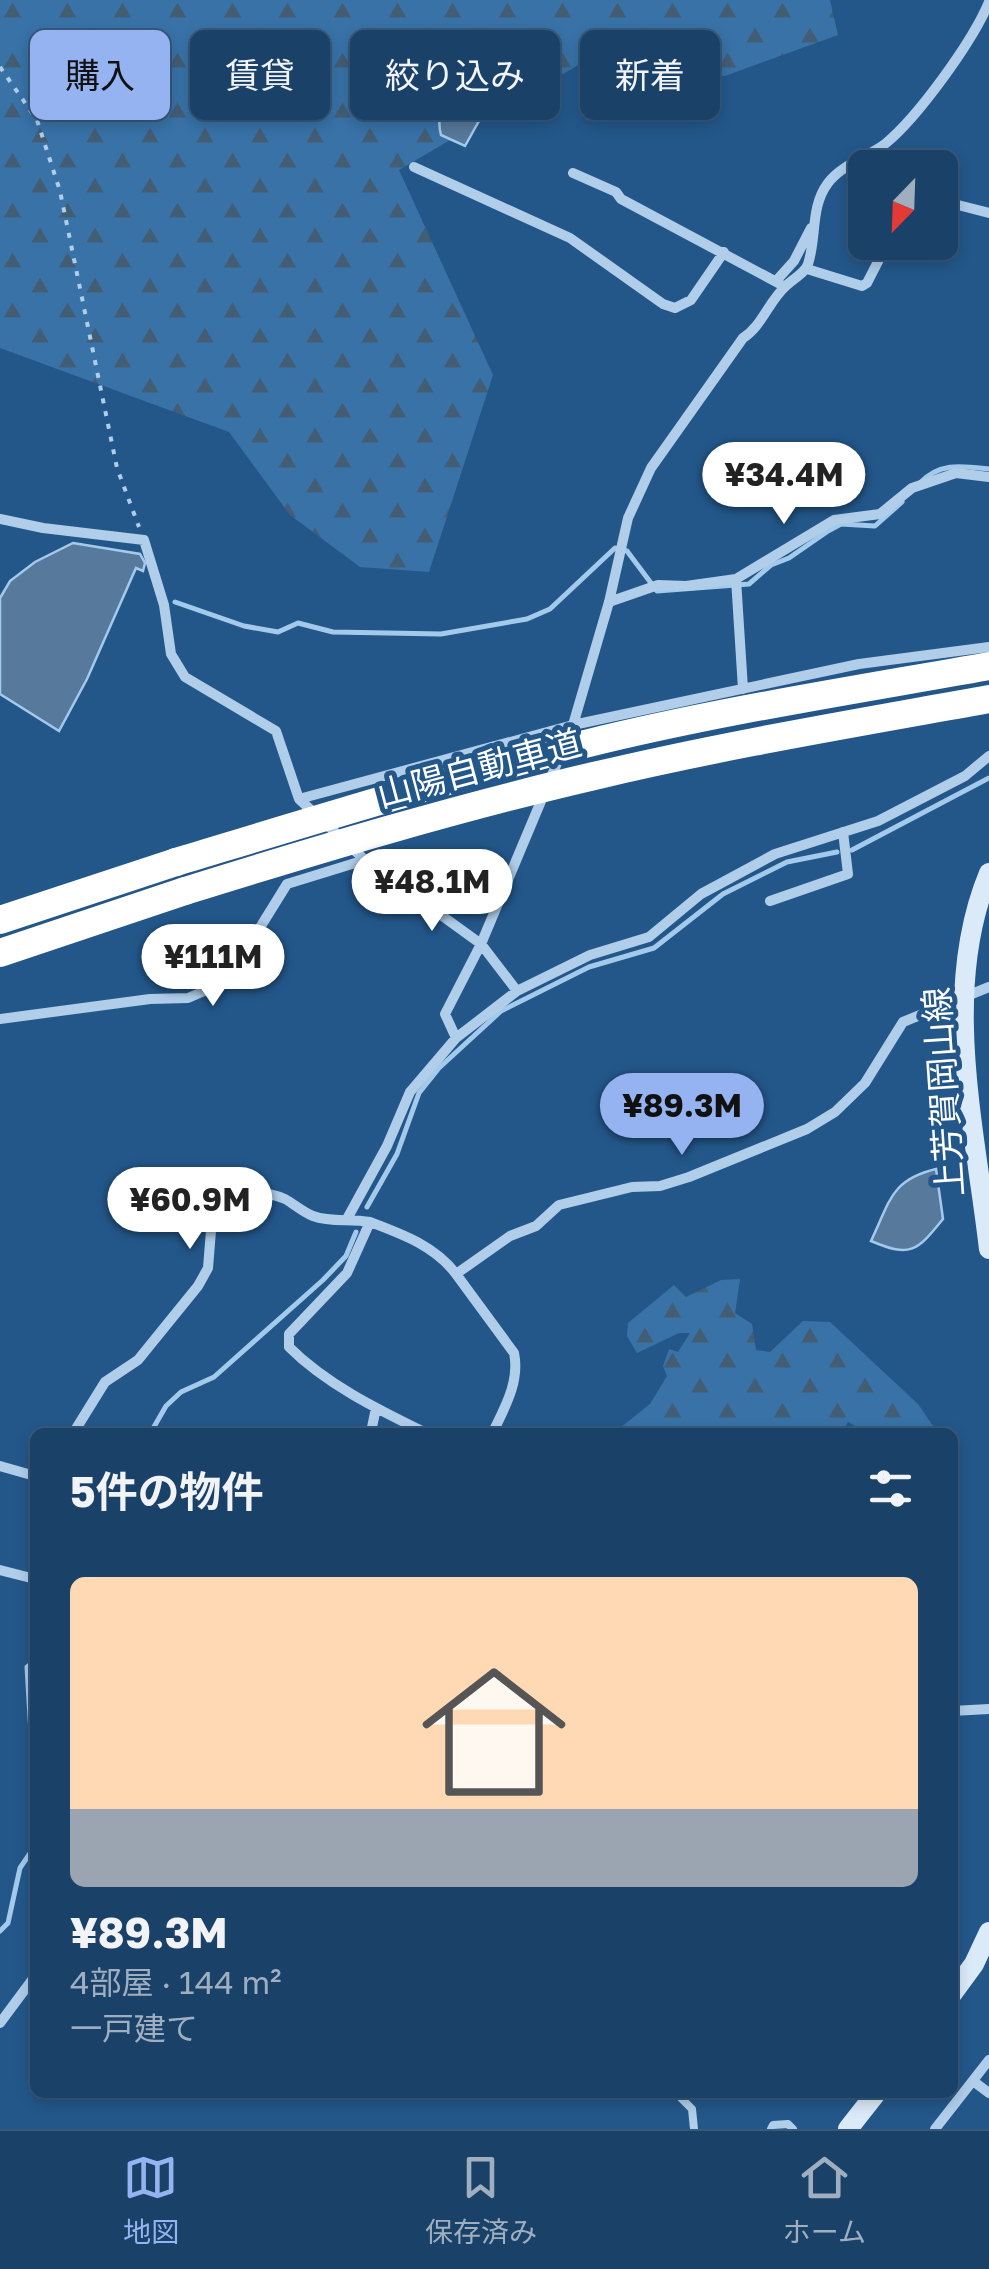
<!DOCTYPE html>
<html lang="ja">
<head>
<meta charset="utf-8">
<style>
	body { margin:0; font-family:"Golos Text","Noto Sans JP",sans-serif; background:#23486e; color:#f1f3f6; height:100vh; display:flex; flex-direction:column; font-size:38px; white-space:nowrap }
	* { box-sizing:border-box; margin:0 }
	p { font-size:32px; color:#9fafc0 }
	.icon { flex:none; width:55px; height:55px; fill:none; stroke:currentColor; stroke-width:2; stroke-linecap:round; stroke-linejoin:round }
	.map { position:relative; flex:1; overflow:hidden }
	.details { position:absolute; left:30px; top:1428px; width:928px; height:670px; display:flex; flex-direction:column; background:#1a4168; border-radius:15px; box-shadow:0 5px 15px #0003,0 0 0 2px #385a7c }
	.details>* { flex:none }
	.guide { position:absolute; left:30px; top:30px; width:930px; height:90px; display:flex; gap:20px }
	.needle { width:65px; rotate:203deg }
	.tools { position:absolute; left:848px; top:150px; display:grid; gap:20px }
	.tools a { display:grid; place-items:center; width:110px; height:110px; border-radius:15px; background:#1a4168; box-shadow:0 5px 15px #0003,0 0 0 2px #385a7c; font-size:50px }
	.price { position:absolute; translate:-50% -85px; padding:0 22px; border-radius:35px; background:#fff; color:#222; font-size:32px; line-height:65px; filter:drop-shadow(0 2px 5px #0008) }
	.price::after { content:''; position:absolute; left:50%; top:60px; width:30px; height:22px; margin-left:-15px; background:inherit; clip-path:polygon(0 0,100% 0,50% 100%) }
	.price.selected { background:#95b2f1; color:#111 }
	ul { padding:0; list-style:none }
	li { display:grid; align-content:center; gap:20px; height:530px; padding:0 40px }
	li+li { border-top:2px solid #385a7c }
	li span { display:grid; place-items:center; height:310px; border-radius:15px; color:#555 }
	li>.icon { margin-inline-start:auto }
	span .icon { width:180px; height:180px; fill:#fffc; stroke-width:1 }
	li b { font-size:42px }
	h2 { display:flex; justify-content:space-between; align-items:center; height:120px; padding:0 40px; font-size:42px }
	.chip { padding:0 35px; border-radius:15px; background:#1a4168; box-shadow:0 5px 15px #0003,0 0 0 2px #385a7c; font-size:35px; line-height:90px }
	.chip.selected { background:#95b2f1; color:#111 }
	.dock { display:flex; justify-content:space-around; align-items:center; height:140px; border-top:2px solid #385a7c; background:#1a4168; font-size:28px; color:#9fafc0 }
	.dock a { display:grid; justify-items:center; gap:5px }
	.dock .selected { color:#95b2f1 }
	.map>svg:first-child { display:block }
	.forest { fill:url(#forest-firs) }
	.water { fill:#56799c; stroke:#a4caeb; stroke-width:2.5 }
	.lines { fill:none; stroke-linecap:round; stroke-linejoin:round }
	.stream { stroke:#a4caeb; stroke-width:5 }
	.path { stroke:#b0ceea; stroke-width:4; stroke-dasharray:5 8; stroke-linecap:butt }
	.service { stroke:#b0ceea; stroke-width:8 }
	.minor { stroke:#b0ceea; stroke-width:10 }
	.secondary { stroke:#dbeaf8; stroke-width:20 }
	.motorway { stroke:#fff; stroke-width:28 }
	.motorway-bridge { stroke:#fff; stroke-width:28 }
	.labels { text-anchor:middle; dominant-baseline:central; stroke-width:10; stroke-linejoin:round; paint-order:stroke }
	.street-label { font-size:35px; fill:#fff; stroke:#23578a }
</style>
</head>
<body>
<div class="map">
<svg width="989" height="2129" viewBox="0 0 989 2129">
	<defs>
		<pattern id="forest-firs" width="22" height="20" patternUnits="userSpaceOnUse" patternTransform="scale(2.5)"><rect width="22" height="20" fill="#3872a7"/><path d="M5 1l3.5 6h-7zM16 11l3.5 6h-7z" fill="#435d75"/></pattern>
	</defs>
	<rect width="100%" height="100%" fill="#23578a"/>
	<path class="forest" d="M0,0H830L838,35L725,76L580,64L399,170L493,375L429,572L360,567L290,515L229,432L0,348Z
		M740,1279L735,1313L752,1324L756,1350L770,1352L803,1321L830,1322L918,1404L937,1432H866L848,1422L842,1432H615L650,1404L667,1376L663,1366L669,1349L678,1352L690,1333H679L637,1353L627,1336L628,1323L674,1285L686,1297L721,1280Z"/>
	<path class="water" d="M489,62L494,64L499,85L465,146L441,135C432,103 463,76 489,62Z
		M73,543L140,554L145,563L143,571L136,568L87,679L59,731L0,694V598L10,581L35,562Z
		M936,1169L943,1219C917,1251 911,1258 871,1241C890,1202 890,1180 936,1169Z"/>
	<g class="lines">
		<path class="stream" d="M920,483C940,462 962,466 989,469
			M175,602L244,626L278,632L298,623L333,632L441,634L527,619L550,609L615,548L627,551L657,591L749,584L771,565L789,558L828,531L841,524L875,526L902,502
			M852,850L989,778
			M367,1207L397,1154L419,1093L439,1068L501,1011L589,967L654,948L723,894L787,862L837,852
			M151,1432L166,1406L181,1392L214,1377L323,1280L346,1256L356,1232
			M35,1661L27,1667L31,1734L35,1749
			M0,1931L8,1923L20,1868L35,1846"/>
		<path class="path" d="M0,67L37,120L60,191L117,468L139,527"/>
		<path class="service" d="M675,2092L692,2109L694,2129
			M771,2129L773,2125L788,2124L793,2129"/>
		<path class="minor" d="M414,167L570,238L663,304L675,308L691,300L724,252
			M573,173L616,192L621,199L784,286
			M940,204H954L989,213
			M807,269L862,286L867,283L888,242
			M776,281L794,261L811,228
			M0,519L43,528L144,540L164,605L171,654L185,677L276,731L299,799L365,860L481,944L517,991
			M736,579L743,689
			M609,602L658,585L686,586L736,579L834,520L880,514L912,488L956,473L989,477
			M299,799L573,725L859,664L989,647
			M770,901L848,874L843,832
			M0,1019L150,999L188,998L209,989L238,963L287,884L365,860
			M456,1038L445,1014L481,944L573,725L609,602L628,518L651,468L743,338C763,325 769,300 787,285C794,278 805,273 808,264C817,237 810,207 828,183C841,165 868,157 885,144C918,117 973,41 989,2
			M348,1217L387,1146L410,1092L456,1038L517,991L590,955L649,937L701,894L775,854L878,821L965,776L989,756
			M370,1222C402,1234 435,1246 456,1274L510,1236L536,1226L559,1205L632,1187L660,1186L689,1177L807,1129L835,1112L865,1083L903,1022L989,987
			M456,1274L514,1353C520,1381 505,1407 493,1432
			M74,1432L105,1382L138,1360L198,1286L208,1268L213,1206L220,1194C239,1190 266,1191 285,1199C294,1204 303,1212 313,1216C332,1223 350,1218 370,1222L347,1273L289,1334V1347C326,1384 377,1409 424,1432
			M371,1432L376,1408
			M0,1466L35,1476
			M0,1570L35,1579
			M952,1711L989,1709
			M0,2023L35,1976
			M973,2081L989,2093
			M935,2129L989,2060"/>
		<path class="secondary" d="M989,873C940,991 975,1127 989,1249
			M952,1994L974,1964L989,1932
			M848,2129L877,2092"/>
		<path class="motorway" d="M0,920L176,862
			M0,953L185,891"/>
		<path class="motorway-bridge" d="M176,862C312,821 448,779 585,744C718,711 855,690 989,666
			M185,891C320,849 456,808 594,776C724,745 857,723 989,699"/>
	</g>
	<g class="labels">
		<g class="street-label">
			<text transform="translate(479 768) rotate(-15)">山陽自動車道</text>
			<text transform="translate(943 1092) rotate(-94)">上芳賀岡山線</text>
		</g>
	</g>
</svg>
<div class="tools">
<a><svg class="needle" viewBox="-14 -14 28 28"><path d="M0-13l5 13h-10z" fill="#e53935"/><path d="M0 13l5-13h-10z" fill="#9fafc0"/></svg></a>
</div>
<b class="price" style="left:784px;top:527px">¥34.4M</b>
<b class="price" style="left:432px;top:934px">¥48.1M</b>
<b class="price" style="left:213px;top:1009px">¥111M</b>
<b class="price selected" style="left:682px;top:1158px">¥89.3M</b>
<b class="price" style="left:190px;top:1252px">¥60.9M</b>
<div class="guide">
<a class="chip selected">購入</a>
<a class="chip">賃貸</a>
<a class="chip">絞り込み</a>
<a class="chip">新着</a>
</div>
<section class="details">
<h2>5件の物件<svg class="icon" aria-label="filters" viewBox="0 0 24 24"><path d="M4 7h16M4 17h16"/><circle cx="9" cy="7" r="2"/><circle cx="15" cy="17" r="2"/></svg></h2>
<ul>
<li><span style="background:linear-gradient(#ffd9b3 75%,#9aa5b1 0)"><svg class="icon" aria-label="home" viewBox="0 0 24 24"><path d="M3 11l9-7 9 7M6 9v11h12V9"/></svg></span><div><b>¥89.3M</b><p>4部屋 · 144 m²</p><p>一戸建て</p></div></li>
</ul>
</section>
</div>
<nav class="dock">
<a class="selected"><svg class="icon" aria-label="map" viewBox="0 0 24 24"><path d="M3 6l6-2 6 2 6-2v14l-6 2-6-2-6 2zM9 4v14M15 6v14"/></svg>地図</a>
<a><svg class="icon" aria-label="saved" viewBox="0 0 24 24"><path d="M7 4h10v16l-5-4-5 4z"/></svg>保存済み</a>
<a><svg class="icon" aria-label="home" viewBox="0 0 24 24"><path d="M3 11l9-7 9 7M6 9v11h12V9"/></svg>ホーム</a>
</nav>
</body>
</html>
